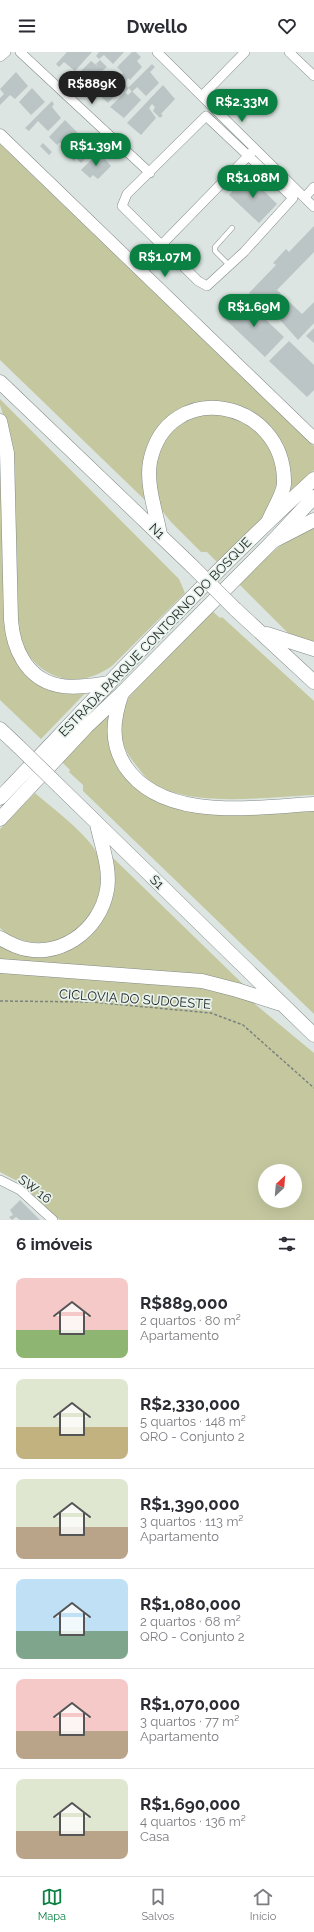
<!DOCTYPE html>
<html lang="pt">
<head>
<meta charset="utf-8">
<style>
	body { margin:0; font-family:Raleway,sans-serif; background:#f7f7f7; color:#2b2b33; height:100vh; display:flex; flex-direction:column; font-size:15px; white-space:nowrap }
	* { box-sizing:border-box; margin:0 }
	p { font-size:13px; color:#7c7c81 }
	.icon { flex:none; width:22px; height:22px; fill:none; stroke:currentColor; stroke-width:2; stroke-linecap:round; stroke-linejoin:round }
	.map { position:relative; height:1168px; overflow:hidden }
	.side { display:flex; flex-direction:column; background:#fff; flex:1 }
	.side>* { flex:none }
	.needle { width:26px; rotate:26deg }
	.fabs { position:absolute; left:258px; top:1112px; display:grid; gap:8px }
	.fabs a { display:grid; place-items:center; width:44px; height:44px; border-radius:50%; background:#fff; box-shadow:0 4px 16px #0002; font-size:20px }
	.price { position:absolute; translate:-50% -34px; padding:0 9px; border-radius:14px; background:#0b8043; color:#fff; font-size:13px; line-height:26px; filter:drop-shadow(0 1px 2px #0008) }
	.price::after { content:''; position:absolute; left:50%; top:24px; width:12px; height:9px; margin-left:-6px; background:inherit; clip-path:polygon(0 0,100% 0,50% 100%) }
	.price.selected { background:#222; color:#fff }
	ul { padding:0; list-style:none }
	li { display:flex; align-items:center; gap:12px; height:100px; padding:0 16px }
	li+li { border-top:1px solid #e1e1e2 }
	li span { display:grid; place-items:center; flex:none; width:112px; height:80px; border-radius:8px; color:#555 }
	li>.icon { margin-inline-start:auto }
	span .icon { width:48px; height:48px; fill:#fffc; stroke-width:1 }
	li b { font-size:17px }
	h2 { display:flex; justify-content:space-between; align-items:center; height:48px; padding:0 16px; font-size:17px }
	header { display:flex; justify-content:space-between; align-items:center; height:52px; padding:0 16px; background:#fff; font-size:18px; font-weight:700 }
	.tab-bar { display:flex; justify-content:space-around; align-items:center; height:56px; border-top:1px solid #e1e1e2; background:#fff; font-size:11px; color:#7c7c81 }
	.tab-bar a { display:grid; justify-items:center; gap:2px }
	.tab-bar .selected { color:#0b8043 }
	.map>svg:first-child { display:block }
	.green { fill:#c5c89f; fill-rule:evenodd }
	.building { fill:#bbc5c5 }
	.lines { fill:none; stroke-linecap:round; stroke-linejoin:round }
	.service-casing { stroke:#838b87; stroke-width:5.5 }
	.minor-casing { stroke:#838b87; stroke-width:10 }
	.secondary-casing { stroke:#838b87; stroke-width:13 }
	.primary-casing { stroke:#838b87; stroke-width:15 }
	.trunk-casing { stroke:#838b87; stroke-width:15 }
	.path { stroke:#7b827f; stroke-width:1.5; stroke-dasharray:3 2; stroke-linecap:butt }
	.service { stroke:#fff; stroke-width:4.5 }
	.minor { stroke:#fff; stroke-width:9 }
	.secondary { stroke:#fff; stroke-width:12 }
	.primary { stroke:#fff; stroke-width:14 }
	.trunk { stroke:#fff; stroke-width:14 }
	.trunk-bridge-casing { stroke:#838b87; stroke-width:15; stroke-linecap:butt }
	.trunk-bridge { stroke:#fff; stroke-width:14 }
	.labels { text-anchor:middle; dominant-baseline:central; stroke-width:3.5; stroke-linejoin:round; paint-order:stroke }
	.street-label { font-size:13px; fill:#1d211f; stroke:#e9f3ee }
</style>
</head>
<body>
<header><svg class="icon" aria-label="menu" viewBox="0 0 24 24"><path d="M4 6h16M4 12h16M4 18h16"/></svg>Dwello<svg class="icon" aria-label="heart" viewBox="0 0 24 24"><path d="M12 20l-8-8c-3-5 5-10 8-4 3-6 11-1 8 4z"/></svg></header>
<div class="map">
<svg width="314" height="1168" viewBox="0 0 314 1168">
	<rect width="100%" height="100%" fill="#dce5e1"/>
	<path class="green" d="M0,92L314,394V418L280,453L278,387L223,351L161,374L149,391L144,410L148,451L0,308Z
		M0,347L179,527L185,541L113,613C77,641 35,626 18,585L9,382L0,353Z
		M218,361C247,371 266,377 274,409C277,419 279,429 278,439C275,460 233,496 218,511L207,500H201L171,470L160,456L153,425L162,388L176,373L201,363Z
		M0,385L19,614L35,631L60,641L93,633L41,687L0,648Z
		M314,472V594L288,581L239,532C262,509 284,487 314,472Z
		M210,557L220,566L222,565L314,649V743C268,745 199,755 157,734C147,728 139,717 132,708C117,689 119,665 129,645Z
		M112,659V692L165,748L314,754V962L83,739V733L69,720L70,718L60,708Z
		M35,741C50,754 91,785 97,802C113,846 78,898 30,890C19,888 8,884 0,876V777Z
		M109,802L246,935L0,909V889L30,900L93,877Z
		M0,918L201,934L250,948L314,1001V1168H60L19,1130L0,1120ZM265,1119H295V1149H265Z"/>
	<path class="building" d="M67,0H92L75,19L64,10L59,15L56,12Z
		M99,0H124L113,12L104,3L99,7L96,4Z
		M132,0H136L141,5L137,9L142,15L130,28L128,26L125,32L128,36L152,12L155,15L150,20L159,31L146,44L137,35L132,40L129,36L124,41L121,37L108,51L94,39L112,20L118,26L123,21L117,15Z
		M100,8L107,15L102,19L104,21L91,34L77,23L91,9L99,15L96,12Z
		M16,20L28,34L15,47L10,43L0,53V46L4,42L0,37Z
		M163,33L175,47L161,62L163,63L160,66L153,59L155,55L152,52L149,56L156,66L141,83L127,71Z
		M32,36L45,50L31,63L19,50Z
		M132,39L141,48L124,66L110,55L125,40L128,43Z
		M52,49L54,52L52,55L61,66L48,79L38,69L29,79L25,76Z
		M65,68L78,81L65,95L60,90L57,93L49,85Z
		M82,84L94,98L81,111L76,106L74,109L66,101Z
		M43,91L52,100L49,103L40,94Z
		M99,100L111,114L98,127L93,123L90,126L81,118Z
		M248,123L277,152L259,171L229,143Z
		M314,174V200L277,238L302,262L314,250V271L298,288L272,259L270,261L249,241L276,213L273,211L286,197L289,200Z
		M244,247L284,285L265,305L225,267Z
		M314,276V291L306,284Z
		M289,289L314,313V338L307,345L269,309Z
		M20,1148L40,1168H20L16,1165L12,1168L9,1165L13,1163L10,1158Z"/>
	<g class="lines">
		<g class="service-casing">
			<path id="service" d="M230,214L215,199V195L232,176"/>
		</g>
		<g class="minor-casing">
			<path id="minor" d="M20,0L150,121
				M157,0L314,155
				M289,0L314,24
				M0,5L6,0
				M202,44L245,0
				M206,64L293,146L244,200L207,234L198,229L122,154L127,142Z
				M305,145L314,135
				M138,217L252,100
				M0,1128L20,1138L53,1168"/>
		</g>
		<g class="secondary-casing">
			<path id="secondary" d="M0,83L314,386"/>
		</g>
		<g class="primary-casing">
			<path id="primary" d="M0,746C103,638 204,528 314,427
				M0,767L87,674L122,641L273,489L314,445"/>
		</g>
		<g class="trunk-casing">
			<path id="trunk" d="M0,330L192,514
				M0,369L7,401L11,568C13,596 26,626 57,633C73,637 93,633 109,631
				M160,482C156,460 146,433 150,410C167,325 286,346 284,432C283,443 273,458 269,468
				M273,489L314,468
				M235,557L314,630
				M267,582L314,597
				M122,641C113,667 110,690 125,714C163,771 255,755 314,752
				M0,677L19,695
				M60,735L314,983
				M0,886C5,889 11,892 16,894C57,910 100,879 107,838C111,817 101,792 97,772
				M0,914L202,929L237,938L278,951"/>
		</g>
		<path class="path" d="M0,949L92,950L211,961L243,973L314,1036"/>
		<use href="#service" class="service"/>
		<use href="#minor" class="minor"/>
		<use href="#secondary" class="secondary"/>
		<use href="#primary" class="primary"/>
		<use href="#trunk" class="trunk"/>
		<g class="trunk-bridge-casing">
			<path id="trunk-bridge" d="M192,514L235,557
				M19,695L60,735"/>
		</g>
		<use href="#trunk-bridge" class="trunk-bridge"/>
	</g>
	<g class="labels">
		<g class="street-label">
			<text transform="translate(157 479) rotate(44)">N1</text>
			<text transform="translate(155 585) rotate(-46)">ESTRADA PARQUE CONTORNO DO BOSQUE</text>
			<text transform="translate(157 830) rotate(44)">S1</text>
			<text transform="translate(135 947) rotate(4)">CICLOVIA DO SUDOESTE</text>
			<text transform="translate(35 1137) rotate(37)">SW 16</text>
		</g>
	</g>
</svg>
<div class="fabs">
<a><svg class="needle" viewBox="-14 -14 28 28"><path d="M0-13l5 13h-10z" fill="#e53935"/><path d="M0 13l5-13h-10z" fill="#7c7c81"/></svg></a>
</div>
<b class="price selected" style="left:92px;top:53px">R$889K</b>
<b class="price" style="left:242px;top:71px">R$2.33M</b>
<b class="price" style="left:96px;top:115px">R$1.39M</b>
<b class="price" style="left:253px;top:147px">R$1.08M</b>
<b class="price" style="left:165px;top:226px">R$1.07M</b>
<b class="price" style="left:254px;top:276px">R$1.69M</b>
</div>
<section class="side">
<h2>6 imóveis<svg class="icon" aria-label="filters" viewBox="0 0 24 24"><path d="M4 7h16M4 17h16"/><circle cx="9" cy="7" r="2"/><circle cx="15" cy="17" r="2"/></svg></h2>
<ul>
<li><span style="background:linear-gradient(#f6c9c9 65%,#8fb573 0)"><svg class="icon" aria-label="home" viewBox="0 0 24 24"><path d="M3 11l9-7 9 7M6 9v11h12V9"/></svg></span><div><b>R$889,000</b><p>2 quartos · 80 m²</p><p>Apartamento</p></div></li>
<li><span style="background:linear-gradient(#dfe7d0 60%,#c2b280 0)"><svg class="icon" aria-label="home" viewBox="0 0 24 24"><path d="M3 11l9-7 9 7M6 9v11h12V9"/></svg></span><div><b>R$2,330,000</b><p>5 quartos · 148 m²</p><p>QRO - Conjunto 2</p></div></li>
<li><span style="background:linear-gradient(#dfe7d0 60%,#b9a48a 0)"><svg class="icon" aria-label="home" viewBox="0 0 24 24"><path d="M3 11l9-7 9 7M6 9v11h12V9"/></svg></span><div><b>R$1,390,000</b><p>3 quartos · 113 m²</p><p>Apartamento</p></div></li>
<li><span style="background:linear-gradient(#bfe0f5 65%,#7fa58c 0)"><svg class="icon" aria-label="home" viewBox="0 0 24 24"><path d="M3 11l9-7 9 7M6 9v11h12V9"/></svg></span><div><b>R$1,080,000</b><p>2 quartos · 68 m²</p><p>QRO - Conjunto 2</p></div></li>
<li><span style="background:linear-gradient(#f6c9c9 65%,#b9a48a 0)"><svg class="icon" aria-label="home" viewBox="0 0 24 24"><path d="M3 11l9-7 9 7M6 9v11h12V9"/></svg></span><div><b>R$1,070,000</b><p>3 quartos · 77 m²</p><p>Apartamento</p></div></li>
<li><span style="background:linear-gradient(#dfe7d0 65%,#b9a48a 0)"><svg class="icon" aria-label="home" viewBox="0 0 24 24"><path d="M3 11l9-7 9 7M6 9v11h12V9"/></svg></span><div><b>R$1,690,000</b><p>4 quartos · 136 m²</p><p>Casa</p></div></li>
</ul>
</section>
<nav class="tab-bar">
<a class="selected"><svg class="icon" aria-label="map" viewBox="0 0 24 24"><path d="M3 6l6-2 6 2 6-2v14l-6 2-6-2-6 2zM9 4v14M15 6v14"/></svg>Mapa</a>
<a><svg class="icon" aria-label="saved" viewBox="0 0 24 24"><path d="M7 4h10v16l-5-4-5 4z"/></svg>Salvos</a>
<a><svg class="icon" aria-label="home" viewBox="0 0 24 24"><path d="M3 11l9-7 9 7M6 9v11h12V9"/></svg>Início</a>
</nav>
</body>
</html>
